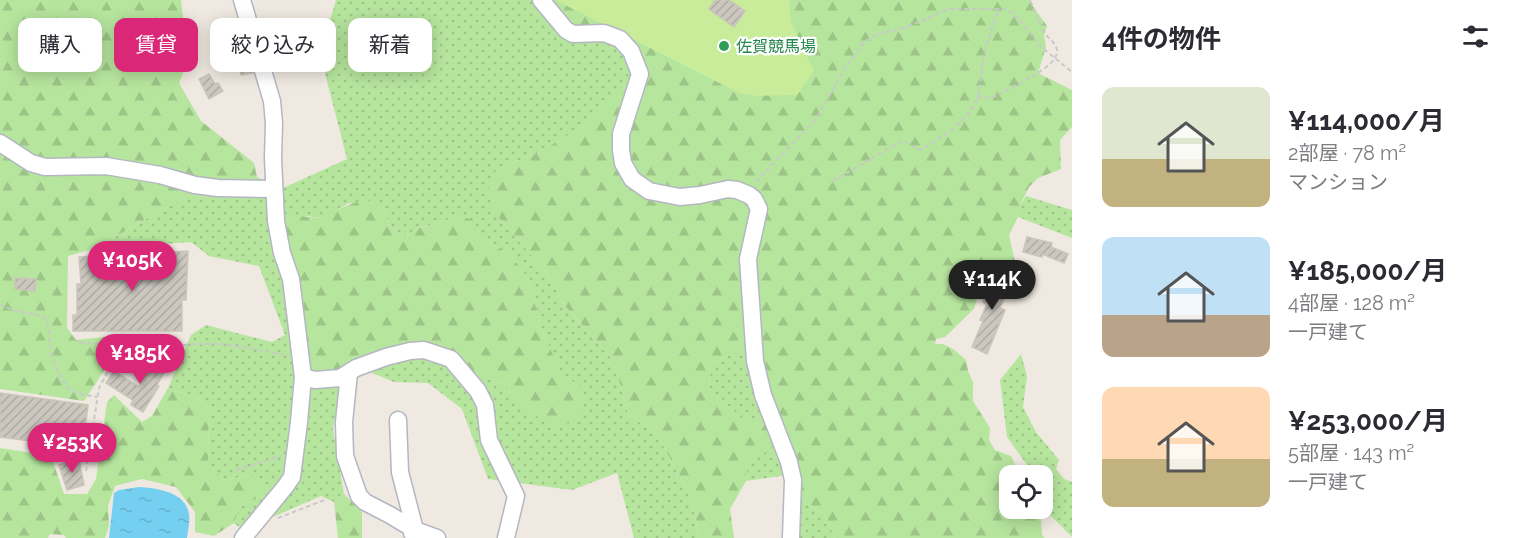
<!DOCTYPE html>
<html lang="ja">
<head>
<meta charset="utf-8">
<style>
	body { margin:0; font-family:Raleway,"Noto Sans JP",sans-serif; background:#f2f2f3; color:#2b2b33; height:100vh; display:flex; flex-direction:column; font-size:22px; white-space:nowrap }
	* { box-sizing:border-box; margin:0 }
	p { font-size:20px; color:#7c7c81 }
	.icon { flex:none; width:33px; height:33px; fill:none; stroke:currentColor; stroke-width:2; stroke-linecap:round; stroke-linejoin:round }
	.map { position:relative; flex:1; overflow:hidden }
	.drawer { display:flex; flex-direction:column; background:#fff; width:450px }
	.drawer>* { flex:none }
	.hud { position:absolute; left:18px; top:18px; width:570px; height:54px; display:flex; gap:12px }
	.fabs { position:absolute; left:999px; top:465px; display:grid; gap:12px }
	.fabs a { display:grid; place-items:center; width:54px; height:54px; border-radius:12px; background:#fff; box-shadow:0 3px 15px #0003; font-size:30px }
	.price { position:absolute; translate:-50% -51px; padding:0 14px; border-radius:21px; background:#db2777; color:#fff; font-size:20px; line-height:39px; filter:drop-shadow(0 2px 3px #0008) }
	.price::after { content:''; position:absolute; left:50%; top:36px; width:18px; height:14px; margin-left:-9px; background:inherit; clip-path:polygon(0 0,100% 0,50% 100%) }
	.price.selected { background:#222; color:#fff }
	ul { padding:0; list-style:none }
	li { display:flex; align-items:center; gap:18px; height:150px; padding:0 30px }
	li span { display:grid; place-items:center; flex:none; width:168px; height:120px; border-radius:12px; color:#555 }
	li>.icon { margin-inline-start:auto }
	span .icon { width:72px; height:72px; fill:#fffc; stroke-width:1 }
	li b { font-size:26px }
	h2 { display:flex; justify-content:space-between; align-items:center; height:72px; padding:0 30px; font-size:26px }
	.pill { padding:0 21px; border-radius:12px; background:#fff; box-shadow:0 3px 15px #0003; font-size:21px; line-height:54px }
	.pill.selected { background:#db2777; color:#fff }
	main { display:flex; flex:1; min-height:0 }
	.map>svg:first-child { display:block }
	.grass { fill:url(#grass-dots) }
	.forest { fill:url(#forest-firs) }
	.pitch { fill:#c9ec9a }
	.water { fill:url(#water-ripples) }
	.building { fill:url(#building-hatch); stroke:#cbc5ba; stroke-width:1.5 }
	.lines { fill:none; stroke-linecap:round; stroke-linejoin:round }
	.minor-casing { stroke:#b4b7c1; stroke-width:19 }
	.path { stroke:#c9c9c9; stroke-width:2; stroke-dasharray:4.5 3; stroke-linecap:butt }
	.minor { stroke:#fff; stroke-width:16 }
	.leisure-dot { fill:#2e9e5b; stroke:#fff; stroke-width:2 }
	.labels { text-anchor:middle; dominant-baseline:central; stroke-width:4.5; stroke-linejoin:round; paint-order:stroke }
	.leisure-label { font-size:16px; fill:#27864d; stroke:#fff; text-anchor:start }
</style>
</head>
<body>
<main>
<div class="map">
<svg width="1072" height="538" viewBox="0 0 1072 538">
	<defs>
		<pattern id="grass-dots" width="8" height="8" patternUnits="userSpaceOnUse" patternTransform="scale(1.5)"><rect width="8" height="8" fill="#b6e59e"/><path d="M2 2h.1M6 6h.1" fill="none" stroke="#9dc588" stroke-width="1.8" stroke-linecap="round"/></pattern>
		<pattern id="forest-firs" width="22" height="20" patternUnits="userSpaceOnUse" patternTransform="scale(1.5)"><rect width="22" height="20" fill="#b6e59e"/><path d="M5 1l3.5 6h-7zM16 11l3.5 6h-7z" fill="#9dc588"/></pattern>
		<pattern id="water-ripples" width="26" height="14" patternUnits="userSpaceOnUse" patternTransform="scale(1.5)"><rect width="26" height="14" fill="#75cff0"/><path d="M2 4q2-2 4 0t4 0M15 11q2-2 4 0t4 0" fill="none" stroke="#66b2ce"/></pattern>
		<pattern id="building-hatch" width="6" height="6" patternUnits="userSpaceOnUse" patternTransform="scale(1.5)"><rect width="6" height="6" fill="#cbc7bf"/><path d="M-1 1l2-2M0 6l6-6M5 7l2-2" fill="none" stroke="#afaba4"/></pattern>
	</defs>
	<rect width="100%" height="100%" fill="#efe9e1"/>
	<path class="grass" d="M336,0H550L598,30L627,58L632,77L589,123L539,152L496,170L499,218L546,272L565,306L614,361L628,414L658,436L688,492L698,526L697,538H634L617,473L572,490L488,479L462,409L428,383L394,382L351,364L403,345L433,343L453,352L473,372L504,384L523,407L581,388L558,371L555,359L542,331L529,280L513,258L483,238L460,216L420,228L405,237L390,227L383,206L349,203L322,218L305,216L343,371L333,429L344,494L334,502L321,496L243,530L234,523L240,507L262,496L253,475L223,480L208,464L209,411L196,397L168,388L191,335L206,325L272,342L285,335L259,266L209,256L191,242L93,249L187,196L243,197L257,177L281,189L347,159L317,42L331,17Z
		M1026,196L1072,210V238L1018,217L1019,207Z
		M742,348L759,356L798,496L825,516L835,538H783L787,475L746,481L747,462L742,419L709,388L711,365Z
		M1021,354L1027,376L1023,407L1036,432L1059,460L1056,469L1064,479L1072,482V537L1048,513L1043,504L1042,476L1030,475V469L1007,437L1000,380Z"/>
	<path class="forest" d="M0,0H181L188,61L179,83L201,121L254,163L257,177L243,197L187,196L93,249L68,256L67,328L76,340L113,336L119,348L84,401L0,389Z
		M550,0H1031L1032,5L1047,26L1044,35L1046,47L1038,73L1072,90V127L1060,140L1061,169L1038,178L1029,187L1019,207L1018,217L1009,235L1017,271L1016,279L988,268L982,269L977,276V298L974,309L945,337L936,339L935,344H943L953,349L966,360L968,371L973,382V401L990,428L989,440L995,450L1011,456L1018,471L1016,475L1010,476V508L1034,509L1041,520L1042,535L1045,538H835L825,516L798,496L775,422L759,356L742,348L711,365L709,388L742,419L766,420L772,449L747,462L746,481L730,509L734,538H697L698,526L688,492L658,436L628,414L614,361L565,306L546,272L499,218L487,193L496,170L539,152L589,123L631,77L627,58L598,30L575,31Z
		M364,199L383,206L390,227L405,237L420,228L460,216L473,220L483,238L513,258L529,280L542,331L555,359L558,371L581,388L584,409L569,423L554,428L523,407L504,384L473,372L453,352L433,343L403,345L343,371L315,374L308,364L283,220L295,216L322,218L331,212Z
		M168,388L196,397L209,411L208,464L223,480L253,475L264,484L262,496L240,507L234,523L214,536L195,532V512L176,487L142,479L115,486L108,506L109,526L105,538H66L64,535L50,534L48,538H0V448L51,456L64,494H87L96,479L107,402L114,395L142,422L152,416Z
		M344,494L362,512V538H338L334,502Z"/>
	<path class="pitch" d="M555,0H789L791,22L814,71L797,95L756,96L739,93Z"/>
	<path class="water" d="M139,487C155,488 182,491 188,510C191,519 188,529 187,538H109L114,493L119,490Z"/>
	<path class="building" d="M715,0H729L745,11L734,27L709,9Z
		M246,52L253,73L241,75L236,54Z
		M209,74L215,84L218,83L223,91L209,99L199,79Z
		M1027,237L1052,243L1051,247L1068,254L1064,263L1042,254V257L1023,252Z
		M188,251L186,300H182V331H73V315H77V284H81L79,257Z
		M989,271L1012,281L1000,308L1005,310L1003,315L987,354L972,347L983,321L980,320L987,304L983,302L990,284L984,282Z
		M15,278L36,279L35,291L15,289Z
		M155,357L169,364L157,385L159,386L143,412L131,405L133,400L106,383L114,371L139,387Z
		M0,393L88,405L83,448L0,437Z
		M79,459L84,485L67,490L59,465Z"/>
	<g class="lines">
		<g class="minor-casing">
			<path id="minor" d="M242,0L272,101L274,123L273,158L276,221L282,253L291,279L303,377L299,422L292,477L285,487L243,538
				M541,0L566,30L573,34L604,33L620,39L631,51L640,74L621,134V150L623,163L632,179L649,191L680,197L700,195L728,189L737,190L749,195L754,199L759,209L748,259L755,361L763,395L789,462L793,480L791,538
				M0,143L31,163L45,167L106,166L160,175L195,185L218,188L274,189
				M349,373L344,422L345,456L359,496L365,502L390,515L415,530L437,538
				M303,377L315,380L340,378L356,368L386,357L410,351L424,350L451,359L478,391L485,405L489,440L516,496L506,538
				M398,420L400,472L415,530L412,533"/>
		</g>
		<path class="path" d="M977,97L990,98L995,96C1009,88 1060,67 1057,50C1056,43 1050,40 1046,35C1039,24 1035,12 1030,0
			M833,181L899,142H905L917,149H922C941,137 963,125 975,104C982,90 980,73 983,58C987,41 993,25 999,9
			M756,182L816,119L845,68L864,42L879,33L905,28L948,9H1005L1015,15L1026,27L1040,46L1072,72
			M0,305L16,311L43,316C50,323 48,329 49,338C50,354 58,378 70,389C76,395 89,395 97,397
			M79,342C97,346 106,339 119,356
			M236,470L282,456
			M86,471L99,388L114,360L121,355L158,352L189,344H224L286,355
			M278,518L327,499"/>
		<use href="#minor" class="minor"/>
	</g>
	<circle class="leisure-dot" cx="724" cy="46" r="6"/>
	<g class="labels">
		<g class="leisure-label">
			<text x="736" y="46">佐賀競馬場</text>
		</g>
	</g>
</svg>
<div class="fabs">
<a><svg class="icon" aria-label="locate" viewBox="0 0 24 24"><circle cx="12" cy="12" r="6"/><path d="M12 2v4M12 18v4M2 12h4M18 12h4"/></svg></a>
</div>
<b class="price" style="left:132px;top:292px">¥105K</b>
<b class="price selected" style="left:992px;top:311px">¥114K</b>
<b class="price" style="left:140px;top:385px">¥185K</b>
<b class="price" style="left:72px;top:474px">¥253K</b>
<div class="hud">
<a class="pill">購入</a>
<a class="pill selected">賃貸</a>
<a class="pill">絞り込み</a>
<a class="pill">新着</a>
</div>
</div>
<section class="drawer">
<h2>4件の物件<svg class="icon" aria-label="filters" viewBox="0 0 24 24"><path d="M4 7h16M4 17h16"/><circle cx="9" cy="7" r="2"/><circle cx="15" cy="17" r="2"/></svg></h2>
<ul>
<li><span style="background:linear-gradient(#dfe7d0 60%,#c2b280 0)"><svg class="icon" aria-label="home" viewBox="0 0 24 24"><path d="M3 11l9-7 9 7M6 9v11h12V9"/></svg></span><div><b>¥114,000/月</b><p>2部屋 · 78 m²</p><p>マンション</p></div></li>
<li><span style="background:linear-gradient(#bfe0f5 65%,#b9a48a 0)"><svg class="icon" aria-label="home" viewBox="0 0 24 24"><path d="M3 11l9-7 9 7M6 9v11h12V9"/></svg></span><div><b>¥185,000/月</b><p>4部屋 · 128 m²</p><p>一戸建て</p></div></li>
<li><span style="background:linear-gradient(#ffd9b3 60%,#c2b280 0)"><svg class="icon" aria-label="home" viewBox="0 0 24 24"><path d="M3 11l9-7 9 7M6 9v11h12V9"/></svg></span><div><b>¥253,000/月</b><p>5部屋 · 143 m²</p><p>一戸建て</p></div></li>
</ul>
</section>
</main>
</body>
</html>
